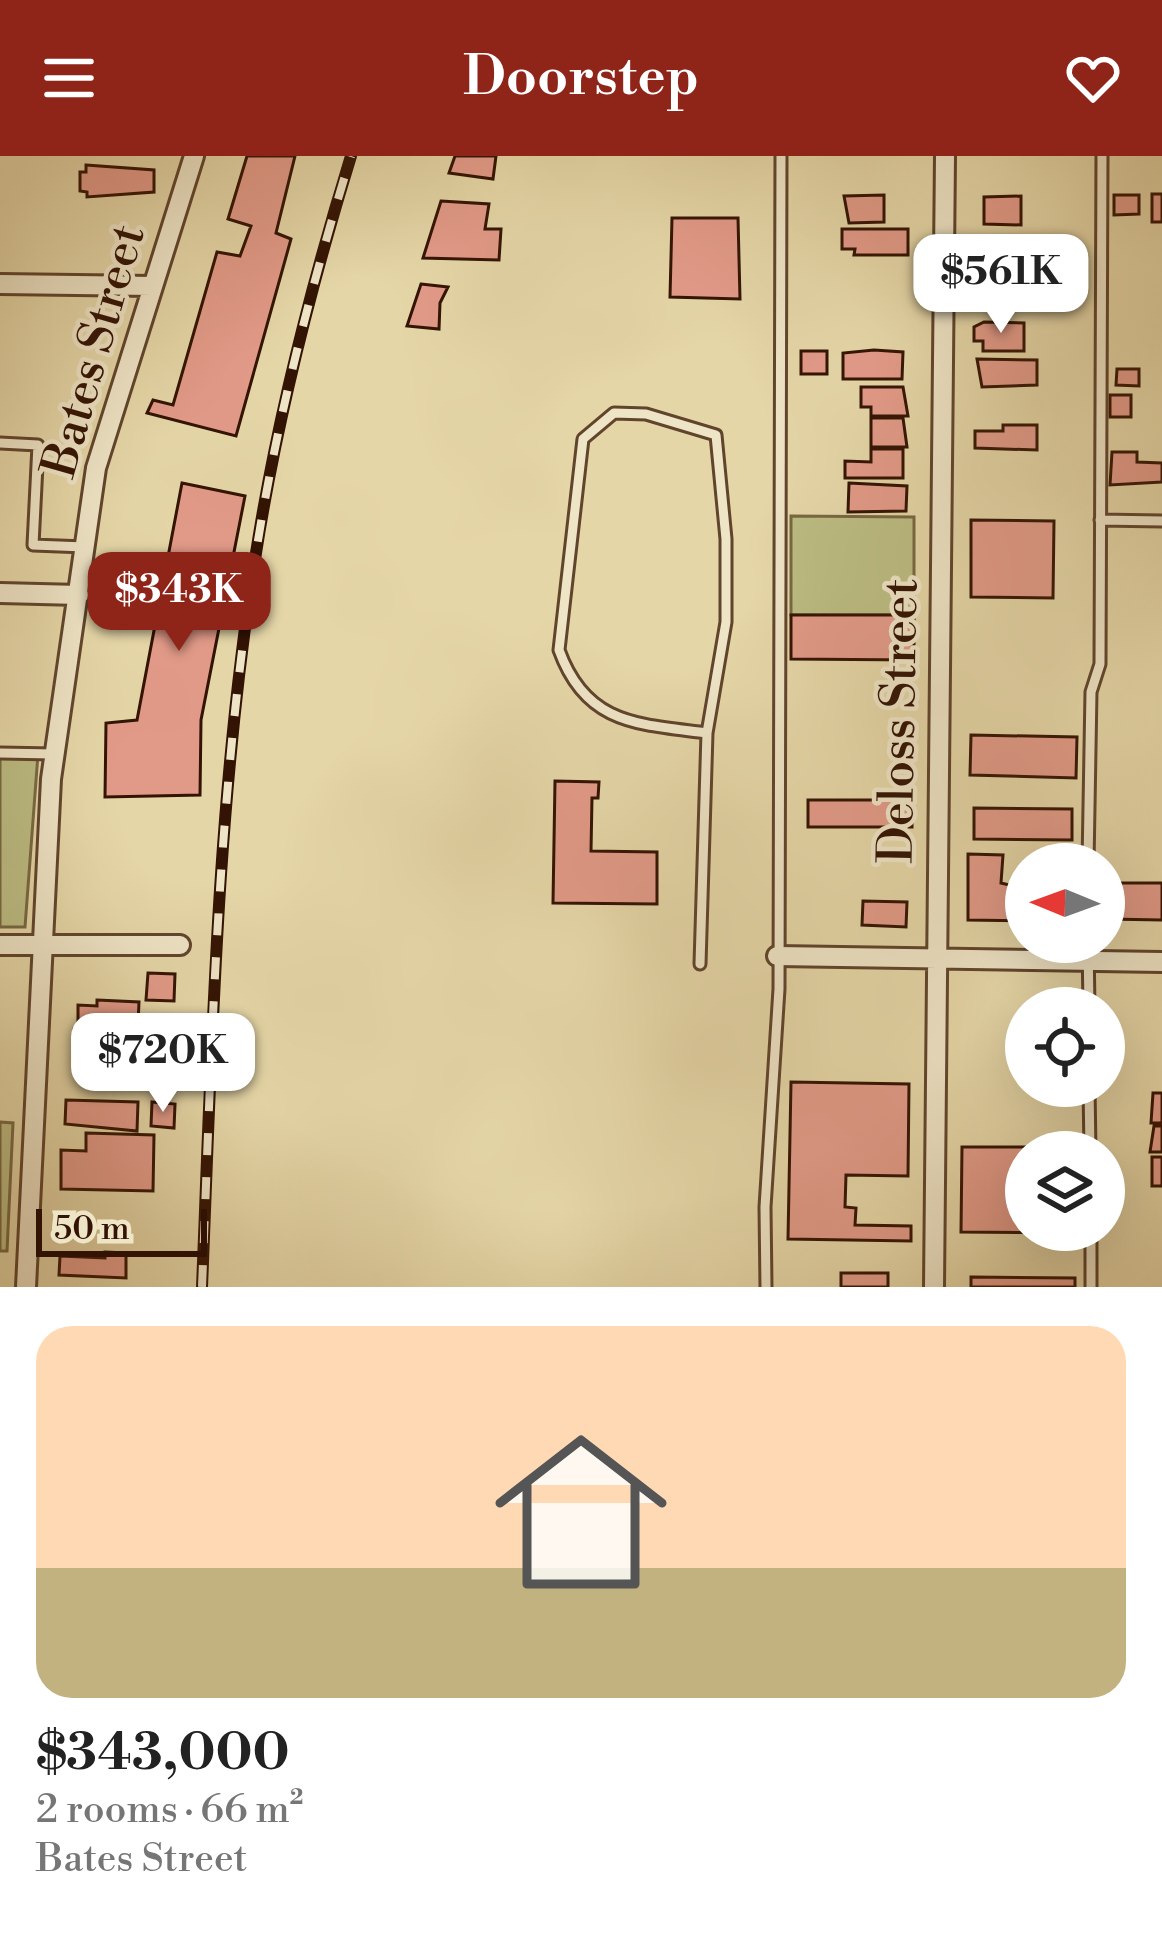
<!DOCTYPE html>
<html lang="en">
<head>
<meta charset="utf-8">
<style>
	body { margin:0; font-family:"Libre Bodoni",serif; background:#f2f2f2; color:#222; height:100vh; display:flex; flex-direction:column; font-size:45px; white-space:nowrap }
	* { box-sizing:border-box; margin:0 }
	p { font-size:39px; color:#767676 }
	.icon { flex:none; width:66px; height:66px; fill:none; stroke:currentColor; stroke-width:2; stroke-linecap:round; stroke-linejoin:round }
	.map { position:relative; height:1131px; overflow:hidden }
	.panel { display:flex; flex-direction:column; background:#fff; flex:1 }
	.panel>* { flex:none }
	.needle { width:78px; rotate:271deg }
	.tools { position:absolute; left:1005px; top:687px; display:grid; gap:24px }
	.tools a { display:grid; place-items:center; width:120px; height:120px; border-radius:50%; background:#fff; box-shadow:0 12px 48px #0002; font-size:60px }
	.scale { position:absolute; left:36px; bottom:30px; width:171px; box-sizing:border-box; padding-left:12px; border:6px solid #331303; border-top:0; font-size:33px; line-height:42px; white-space:nowrap; color:#331303; -webkit-text-stroke:9px #eee4c6; paint-order:stroke }
	.price { position:absolute; translate:-50% -102px; padding:0 27px; border-radius:24px; background:#fff; color:#222; font-size:39px; line-height:78px; filter:drop-shadow(0 3px 6px #0008) }
	.price::after { content:''; position:absolute; left:50%; top:72px; width:36px; height:27px; margin-left:-18px; background:inherit; clip-path:polygon(0 0,100% 0,50% 100%) }
	.price.selected { background:#8f2418; color:#fff }
	ul { padding:0; list-style:none }
	li { display:grid; align-content:center; gap:24px; height:636px; padding:0 36px }
	li+li { border-top:3px solid #e0e0e0 }
	li span { display:grid; place-items:center; height:372px; border-radius:36px; color:#555 }
	li>.icon { margin-inline-start:auto }
	span .icon { width:216px; height:216px; fill:#fffc; stroke-width:1 }
	li b { font-size:51px }
	header { display:flex; justify-content:space-between; align-items:center; height:156px; padding:0 36px; background:#8f2418; color:#fff; font-size:54px; font-weight:600 }
	.map>svg:first-child { display:block }
	.green { fill:#bbbc82; stroke:#776842; stroke-width:3 }
	.building { fill:#e29a88; stroke:#331303; stroke-width:3 }
	.lines { fill:none; stroke-linecap:round; stroke-linejoin:round }
	.lane-casing { stroke:#60442c; stroke-width:15 }
	.street-casing { stroke:#60442c; stroke-width:24 }
	.lane { stroke:#eee4c6; stroke-width:9 }
	.street { stroke:#eee4c6; stroke-width:18 }
	.rail-casing { stroke:#331303; stroke-width:12 }
	.rail { stroke:#eee4c6; stroke-width:8; stroke-dasharray:22; stroke-linecap:butt }
	.labels { text-anchor:middle; dominant-baseline:central; stroke-width:9; stroke-linejoin:round; paint-order:stroke }
	.street-label { font-size:48px; fill:#331303; stroke:#eee4c6 }
</style>
</head>
<body>
<header><svg class="icon" aria-label="menu" viewBox="0 0 24 24"><path d="M4 6h16M4 12h16M4 18h16"/></svg>Doorstep<svg class="icon" aria-label="heart" viewBox="0 0 24 24"><path d="M12 20l-8-8c-3-5 5-10 8-4 3-6 11-1 8 4z"/></svg></header>
<div class="map">
<svg width="1162" height="1131" viewBox="0 0 1162 1131">
	<rect width="100%" height="100%" fill="#e5d6a7"/>
	<filter id="stains"><feTurbulence type="fractalNoise" baseFrequency=".00167" numOctaves="4"/><feColorMatrix values="0 0 0 0 .2 0 0 0 0 .09 0 0 0 0 .02 0 0 0 .5 -.17"/></filter>
	<radialGradient id="worn" r=".72"><stop offset=".6" stop-color="#630" stop-opacity="0"/><stop offset="1" stop-color="#630" stop-opacity=".3"/></radialGradient>
	<path class="green" d="M791,360L914,361V459H791Z
		M0,597L38,598L25,771H0Z
		M0,966L13,967L7,1095H0Z"/>
	<path class="building" d="M247,0H295L276,77L291,83L236,280L147,257L153,244L173,249L217,96L240,100L251,70L228,63Z
		M455,0H496L493,23L449,17Z
		M86,9L154,14V36L87,41V36L80,35V16H86Z
		M1152,38H1162V66H1152Z
		M884,39V66L849,67L844,40Z
		M1114,39H1139V58L1114,59Z
		M1021,40V69L984,68V41Z
		M441,45L489,48L485,73H501L499,104L423,102Z
		M672,62H738L740,143L670,141Z
		M842,73H908V99H854L855,93H842Z
		M421,128L448,131L440,147L439,173L407,170Z
		M984,166L1024,167V195H983V185H974V171Z
		M874,194L903,196L902,223H843V197Z
		M801,195H827V218H801Z
		M977,203L1037,204V229L982,231Z
		M1117,213H1139V230L1116,229Z
		M861,231H903L908,260H871V251H861Z
		M1110,239H1131V261H1110Z
		M871,262H903L907,291H871Z
		M1003,269H1037V294L975,292V275H1003Z
		M871,293H903V322H845V305L871,306Z
		M1112,296H1137V306L1162,307V326L1110,329Z
		M182,327L245,340L201,564L200,639L105,641L106,567L137,564Z
		M849,327L907,330L906,355L848,356Z
		M971,364L1054,365L1053,442L971,441Z
		M791,459H914V504L791,503Z
		M971,579L1077,581L1076,622L970,619Z
		M555,625L599,626L598,642H592L591,695L657,696V748L553,747Z
		M808,644H912V671H808Z
		M974,652L1072,653V684L974,683Z
		M968,698L1003,699L1001,727L1026,733V765L968,764Z
		M1109,727H1162V764L1108,763Z
		M863,745L907,746L906,771L862,769Z
		M148,817L175,818L174,845L146,844Z
		M97,844L139,846L138,869L78,867V849L97,850Z
		M74,873L134,875V904L73,902Z
		M152,879L182,882L180,896L150,893Z
		M791,926L909,928L908,1020L846,1019L845,1051L856,1052L855,1069L911,1070V1085L788,1083Z
		M1153,937H1162V967H1151Z
		M66,944L138,946L137,975L65,968Z
		M152,946L175,948L174,972L151,970Z
		M1154,970H1162V996H1150Z
		M86,977L154,979L153,1035L61,1033V994L86,995Z
		M962,991H1057V996H1026V1074L1078,1077L961,1076Z
		M1152,1001H1162V1030H1152Z
		M105,1096L126,1097V1122L59,1119L60,1100L105,1102Z
		M841,1117H888V1131H841Z
		M971,1121L1075,1122V1131H971Z"/>
	<g class="lines">
		<g class="lane-casing">
			<path id="lane" d="M0,287L38,289L33,389L85,391
				M1100,364L1162,365
				M0,597L54,598
				M1088,708L1091,536L1100,508L1102,0
				M1088,786L1089,852
				M700,808L707,577L726,466V383L716,279L646,258L614,257L583,283L559,494C586,569 638,568 707,577
				M1089,930L1090,996
				M1091,1074V1131
				M766,1131L765,1051L779,833L781,0"/>
		</g>
		<g class="street-casing">
			<path id="street" d="M0,128L152,130
				M0,437L79,439
				M0,789H180
				M777,800L1162,806
				M26,1131L51,623L96,312L194,0
				M934,1131L945,0"/>
		</g>
		<use href="#lane" class="lane"/>
		<use href="#street" class="street"/>
		<g class="rail-casing">
			<path id="rail" d="M202,1131C212,887 217,639 256,397C277,263 311,130 351,0"/>
		</g>
		<use href="#rail" class="rail"/>
	</g>
	<g class="labels">
		<g class="street-label">
			<text transform="translate(95 195) rotate(-74)">Bates Street</text>
			<text transform="translate(900 565) rotate(-89)">Deloss Street</text>
		</g>
	</g>
	<rect width="100%" height="100%" filter="url(#stains)"/>
	<rect width="100%" height="100%" fill="url(#worn)"/>
</svg>
<div class="tools">
<a><svg class="needle" viewBox="-14 -14 28 28"><path d="M0-13l5 13h-10z" fill="#e53935"/><path d="M0 13l5-13h-10z" fill="#767676"/></svg></a>
<a><svg class="icon" aria-label="locate" viewBox="0 0 24 24"><circle cx="12" cy="12" r="6"/><path d="M12 2v4M12 18v4M2 12h4M18 12h4"/></svg></a>
<a><svg class="icon" aria-label="layers" viewBox="0 0 24 24"><path d="M12 4l9 5-9 5-9-5zM3 14l9 5 9-5"/></svg></a>
</div>
<div class="scale">50 m</div>
<b class="price" style="left:1001px;top:180px">$561K</b>
<b class="price selected" style="left:179px;top:498px">$343K</b>
<b class="price" style="left:163px;top:959px">$720K</b>
</div>
<section class="panel">
<ul>
<li><span style="background:linear-gradient(#ffd9b3 65%,#c2b280 0)"><svg class="icon" aria-label="home" viewBox="0 0 24 24"><path d="M3 11l9-7 9 7M6 9v11h12V9"/></svg></span><div><b>$343,000</b><p>2 rooms · 66 m²</p><p>Bates Street</p></div></li>
</ul>
</section>
</body>
</html>
